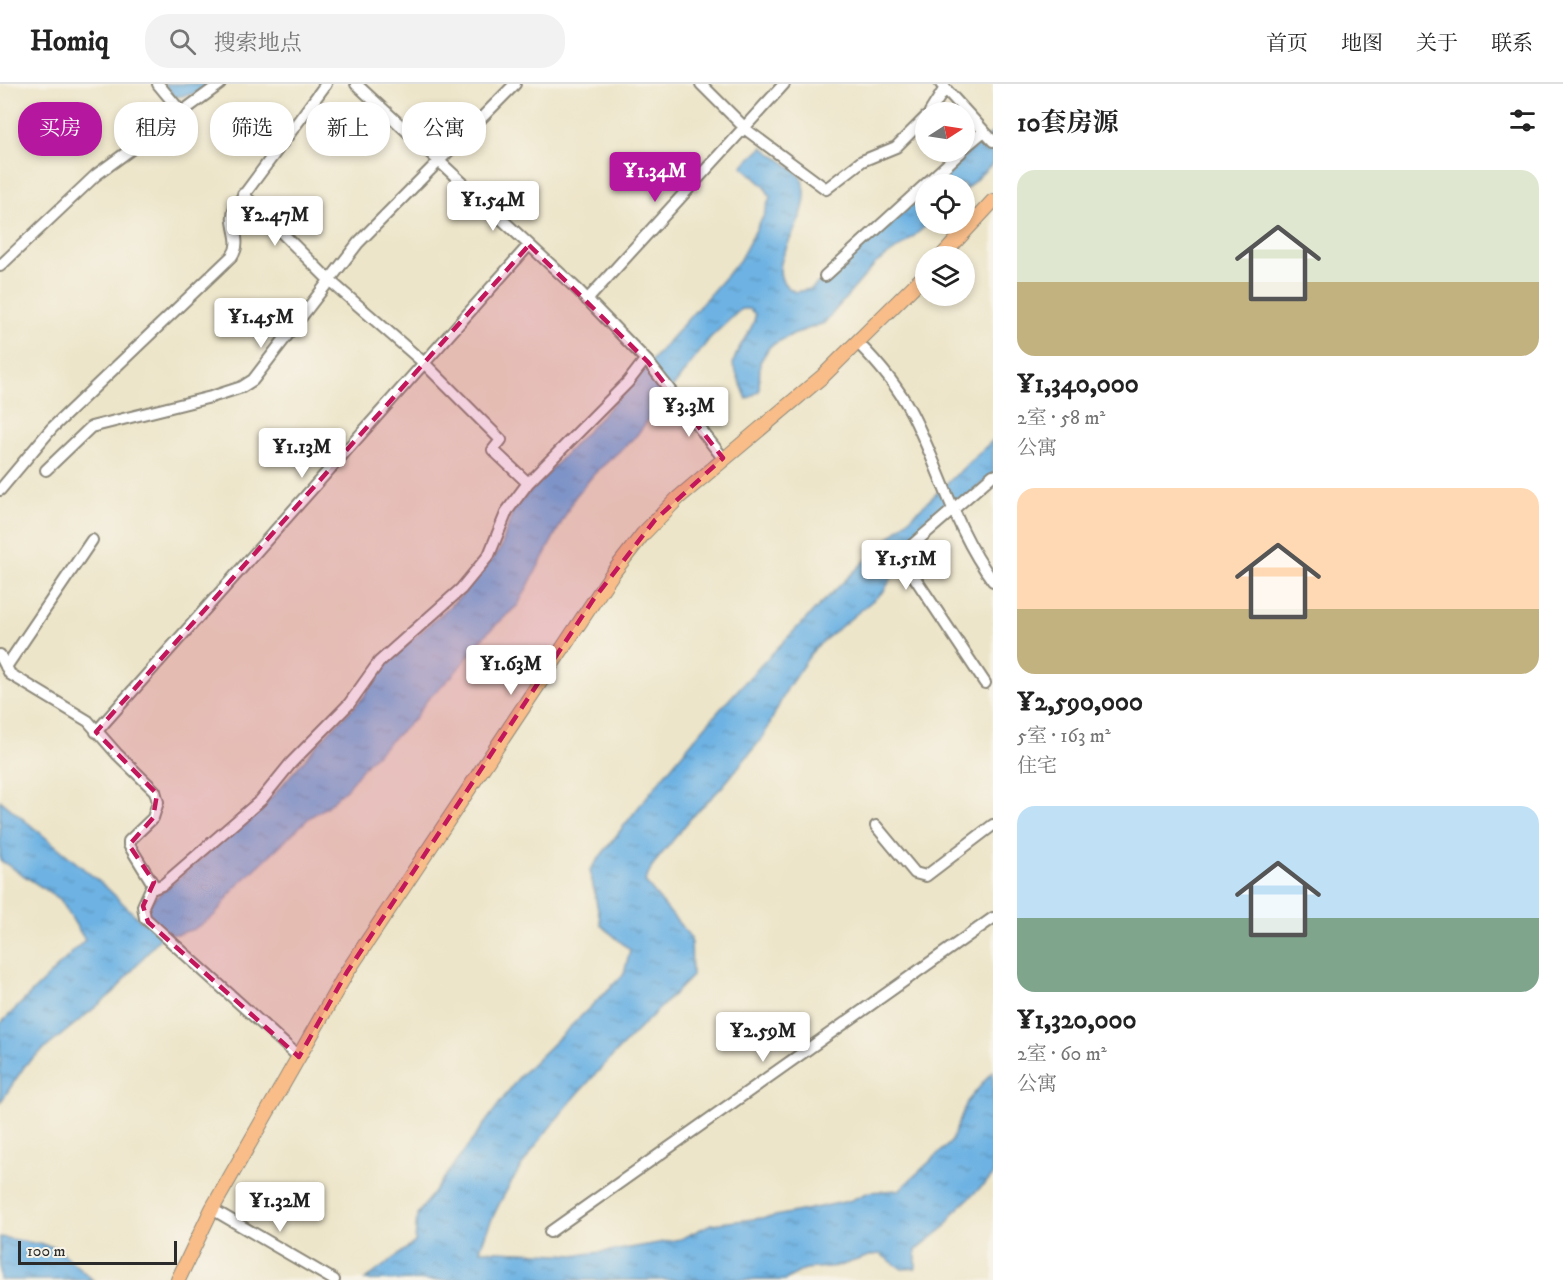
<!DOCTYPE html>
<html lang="zh">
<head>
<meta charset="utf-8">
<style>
	body { margin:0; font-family:"IM FELL DW Pica","Noto Serif SC",serif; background:#f2f2f2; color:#222; height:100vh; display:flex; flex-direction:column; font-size:22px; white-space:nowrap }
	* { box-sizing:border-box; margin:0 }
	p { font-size:20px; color:#767676 }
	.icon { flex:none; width:33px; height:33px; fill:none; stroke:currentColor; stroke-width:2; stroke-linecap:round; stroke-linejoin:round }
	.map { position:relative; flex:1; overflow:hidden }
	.drawer { display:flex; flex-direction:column; background:#fff; width:570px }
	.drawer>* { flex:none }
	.hud { position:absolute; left:18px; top:18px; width:570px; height:54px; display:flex; gap:12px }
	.needle { width:39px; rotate:78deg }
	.buttons { position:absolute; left:915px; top:18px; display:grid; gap:12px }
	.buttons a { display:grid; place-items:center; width:60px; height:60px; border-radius:50%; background:#fff; box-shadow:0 3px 9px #0003; font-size:30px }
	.scale { position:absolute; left:18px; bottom:15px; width:159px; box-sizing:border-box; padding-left:6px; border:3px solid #2b2b2b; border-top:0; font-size:16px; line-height:21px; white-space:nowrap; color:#2b2b2b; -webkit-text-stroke:4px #f7f3e8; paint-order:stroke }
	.price { position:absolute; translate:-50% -51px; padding:0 14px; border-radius:6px; background:#fff; color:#222; font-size:20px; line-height:39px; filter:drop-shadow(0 2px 3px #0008) }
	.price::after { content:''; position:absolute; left:50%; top:36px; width:18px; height:14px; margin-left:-9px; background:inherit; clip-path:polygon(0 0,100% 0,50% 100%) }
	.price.on { background:#b5179e; color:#fff }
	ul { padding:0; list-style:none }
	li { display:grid; align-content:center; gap:12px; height:318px; padding:0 24px }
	li span { display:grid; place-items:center; height:186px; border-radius:18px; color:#555 }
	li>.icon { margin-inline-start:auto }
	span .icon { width:108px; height:108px; fill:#fffc; stroke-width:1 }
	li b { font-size:26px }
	h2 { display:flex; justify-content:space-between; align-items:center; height:72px; padding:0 24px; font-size:26px }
	.chip { padding:0 21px; border-radius:24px; background:#fff; box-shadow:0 3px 9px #0003; font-size:21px; line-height:54px }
	.chip.on { background:#b5179e; color:#fff }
	header { display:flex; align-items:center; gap:36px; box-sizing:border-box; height:84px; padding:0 30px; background:#fff; border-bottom:2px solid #e0e0e0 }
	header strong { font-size:28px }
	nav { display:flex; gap:33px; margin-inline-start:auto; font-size:21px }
	.search { width:420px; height:54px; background:#f2f2f2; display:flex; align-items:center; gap:15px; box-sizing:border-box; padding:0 21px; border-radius:24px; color:#767676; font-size:22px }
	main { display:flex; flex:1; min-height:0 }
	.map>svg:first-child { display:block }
	.water { fill:url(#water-ripples); stroke:#4c6e87; stroke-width:1.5 }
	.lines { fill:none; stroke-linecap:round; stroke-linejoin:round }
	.minor-casing { stroke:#8c887a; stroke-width:14 }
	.major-casing { stroke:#8c887a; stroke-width:16 }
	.minor { stroke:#fff; stroke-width:10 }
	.major { stroke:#f8bd89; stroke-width:14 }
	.marked { fill:#c2185b; fill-opacity:0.2; stroke:#c2185b; stroke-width:4.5; stroke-dasharray:12 8; stroke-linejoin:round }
</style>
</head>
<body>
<header>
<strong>Homiq</strong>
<div class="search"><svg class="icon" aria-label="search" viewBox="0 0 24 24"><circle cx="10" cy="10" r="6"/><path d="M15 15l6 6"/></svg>搜索地点</div>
<nav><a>首页</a><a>地图</a><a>关于</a><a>联系</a></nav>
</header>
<main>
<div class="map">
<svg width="993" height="1196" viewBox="0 0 993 1196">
	<defs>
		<pattern id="water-ripples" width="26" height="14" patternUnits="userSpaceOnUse" patternTransform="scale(1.5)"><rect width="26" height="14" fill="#6db2e3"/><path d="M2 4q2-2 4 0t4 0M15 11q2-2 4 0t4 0" fill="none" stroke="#5a91b8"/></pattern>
	</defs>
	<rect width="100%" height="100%" fill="#f7f3e8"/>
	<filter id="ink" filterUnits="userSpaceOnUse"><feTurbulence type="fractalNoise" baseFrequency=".0167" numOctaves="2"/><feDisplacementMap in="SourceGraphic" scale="12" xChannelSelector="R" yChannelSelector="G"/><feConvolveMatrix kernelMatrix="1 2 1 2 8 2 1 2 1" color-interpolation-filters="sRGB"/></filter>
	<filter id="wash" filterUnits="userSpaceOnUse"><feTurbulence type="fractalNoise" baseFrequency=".008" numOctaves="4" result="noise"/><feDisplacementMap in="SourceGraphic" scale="24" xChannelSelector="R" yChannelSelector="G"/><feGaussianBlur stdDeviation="1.35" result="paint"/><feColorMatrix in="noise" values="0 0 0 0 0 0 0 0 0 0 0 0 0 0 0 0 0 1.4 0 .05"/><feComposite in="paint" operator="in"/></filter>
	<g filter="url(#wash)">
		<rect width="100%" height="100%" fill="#ede5c9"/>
		<path class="water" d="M164,0H212L199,9L175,13Z
			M993,48V79L965,106L964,100H932Z
			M763,63C774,73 796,83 802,96C820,134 751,186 795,208L811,205L925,106L928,140L907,158L875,180L824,239L793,250L770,262L760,278L759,307L747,315L733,281C735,263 757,242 755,230L749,225H741L710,254L636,352L594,390L575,413L518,521L487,549L453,591L427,616L415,634L367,679L347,704L325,724L310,733L235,804L215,831L194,845L178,850H166L157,857L114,908L26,980L0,1019V940L85,856L60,815L0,776V716L107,804L143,839L150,818L262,724L327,650L363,614L383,582L460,513L501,464L513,426L624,308L739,177L764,131L770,113L765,103L742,82Z
			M993,356V390L909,462L884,507L815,564L788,603L763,653L722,703L691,734L652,782L645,798L691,854L692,892C618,967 512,1063 480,1166L576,1171L619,1166L681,1155L711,1140L771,1133L849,1117L869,1108L899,1106L951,1058L967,1018L993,987V1092L954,1128L945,1143L916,1166V1184L902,1185L880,1170L872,1171L839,1182L805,1185L785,1196H365L415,1158L417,1131L519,993L624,890L630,866L601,841L590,786C640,720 692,654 749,594C826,511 911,434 993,356Z
			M0,1153L55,1163L93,1196H0Z"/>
	</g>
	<g filter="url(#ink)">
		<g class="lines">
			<g class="minor-casing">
				<path id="minor" d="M158,0L182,29
					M356,0L579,207L648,278L723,374
					M701,0L748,47L826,105L862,77L896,63L926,33
					M941,0L993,57
					M930,28L945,4
					M964,64L984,47
					M243,110L328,195L424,279L501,356L493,366L528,399
					M0,182L96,91L220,0
					M825,192L961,68
					M587,216L784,0
					M858,259C878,279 898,303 911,328C940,384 955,446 993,497
					M46,386L91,343L211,313L242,303L253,296L358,159L515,0
					M0,406L52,344L232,172C244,156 227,140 235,123L326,0
					M0,571L10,590L88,637L117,670L155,707L158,718L153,734L129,757V761L153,800L143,822L145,834L299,973
					M6,583L92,456
					M985,599L907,482L904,468L993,391
					M96,648L529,161
					M876,742L915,789L926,792L993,741
					M152,805L164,800L261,716L291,679L349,620L379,578L461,505L489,471L507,427L528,399L628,298L645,276
					M212,1125L334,1196
					M550,1148L993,834"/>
			</g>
			<g class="major-casing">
				<path id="major" d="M942,172L993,117
					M178,1196L212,1125L347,888L612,490L643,450L678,414L823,292L926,190"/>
			</g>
			<use href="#minor" class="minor"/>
			<use href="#major" class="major"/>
		</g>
	</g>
	<path class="marked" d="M529,161L648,278L723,374L655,436L593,516L347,888L299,973L148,838L143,822L154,798L129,761L153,734L157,710L96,648Z"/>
</svg>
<div class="buttons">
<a><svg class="needle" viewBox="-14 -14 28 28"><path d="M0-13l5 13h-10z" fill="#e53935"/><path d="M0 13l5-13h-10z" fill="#767676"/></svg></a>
<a><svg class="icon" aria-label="locate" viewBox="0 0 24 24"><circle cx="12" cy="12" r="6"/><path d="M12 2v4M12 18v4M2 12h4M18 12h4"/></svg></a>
<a><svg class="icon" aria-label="layers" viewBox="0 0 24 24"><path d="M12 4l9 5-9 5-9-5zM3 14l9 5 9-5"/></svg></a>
</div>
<div class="scale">100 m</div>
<b class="price on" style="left:655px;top:119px">¥1.34M</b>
<b class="price" style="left:493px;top:148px">¥1.54M</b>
<b class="price" style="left:275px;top:163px">¥2.47M</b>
<b class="price" style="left:261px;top:265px">¥1.45M</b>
<b class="price" style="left:689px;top:354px">¥3.3M</b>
<b class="price" style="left:302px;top:395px">¥1.13M</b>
<b class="price" style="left:906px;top:507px">¥1.51M</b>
<b class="price" style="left:511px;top:612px">¥1.63M</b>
<b class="price" style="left:763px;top:979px">¥2.59M</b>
<b class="price" style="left:280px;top:1149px">¥1.32M</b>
<div class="hud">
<a class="chip on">买房</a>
<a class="chip">租房</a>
<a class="chip">筛选</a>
<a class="chip">新上</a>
<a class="chip">公寓</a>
</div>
</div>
<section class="drawer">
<h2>10套房源<svg class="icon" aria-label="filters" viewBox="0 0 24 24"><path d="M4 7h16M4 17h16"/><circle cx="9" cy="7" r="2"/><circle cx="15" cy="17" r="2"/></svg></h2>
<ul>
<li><span style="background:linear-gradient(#dfe7d0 60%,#c2b280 0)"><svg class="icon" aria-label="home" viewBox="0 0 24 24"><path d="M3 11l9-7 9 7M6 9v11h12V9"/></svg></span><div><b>¥1,340,000</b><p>2室 · 58 m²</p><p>公寓</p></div></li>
<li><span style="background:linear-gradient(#ffd9b3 65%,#c2b280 0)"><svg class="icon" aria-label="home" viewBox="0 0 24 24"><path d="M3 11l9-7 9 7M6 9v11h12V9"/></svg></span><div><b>¥2,590,000</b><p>5室 · 163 m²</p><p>住宅</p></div></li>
<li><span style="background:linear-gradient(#bfe0f5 60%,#7fa58c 0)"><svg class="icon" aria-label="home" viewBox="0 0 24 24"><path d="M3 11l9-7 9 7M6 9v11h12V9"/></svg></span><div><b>¥1,320,000</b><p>2室 · 60 m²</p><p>公寓</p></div></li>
</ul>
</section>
</main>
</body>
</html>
